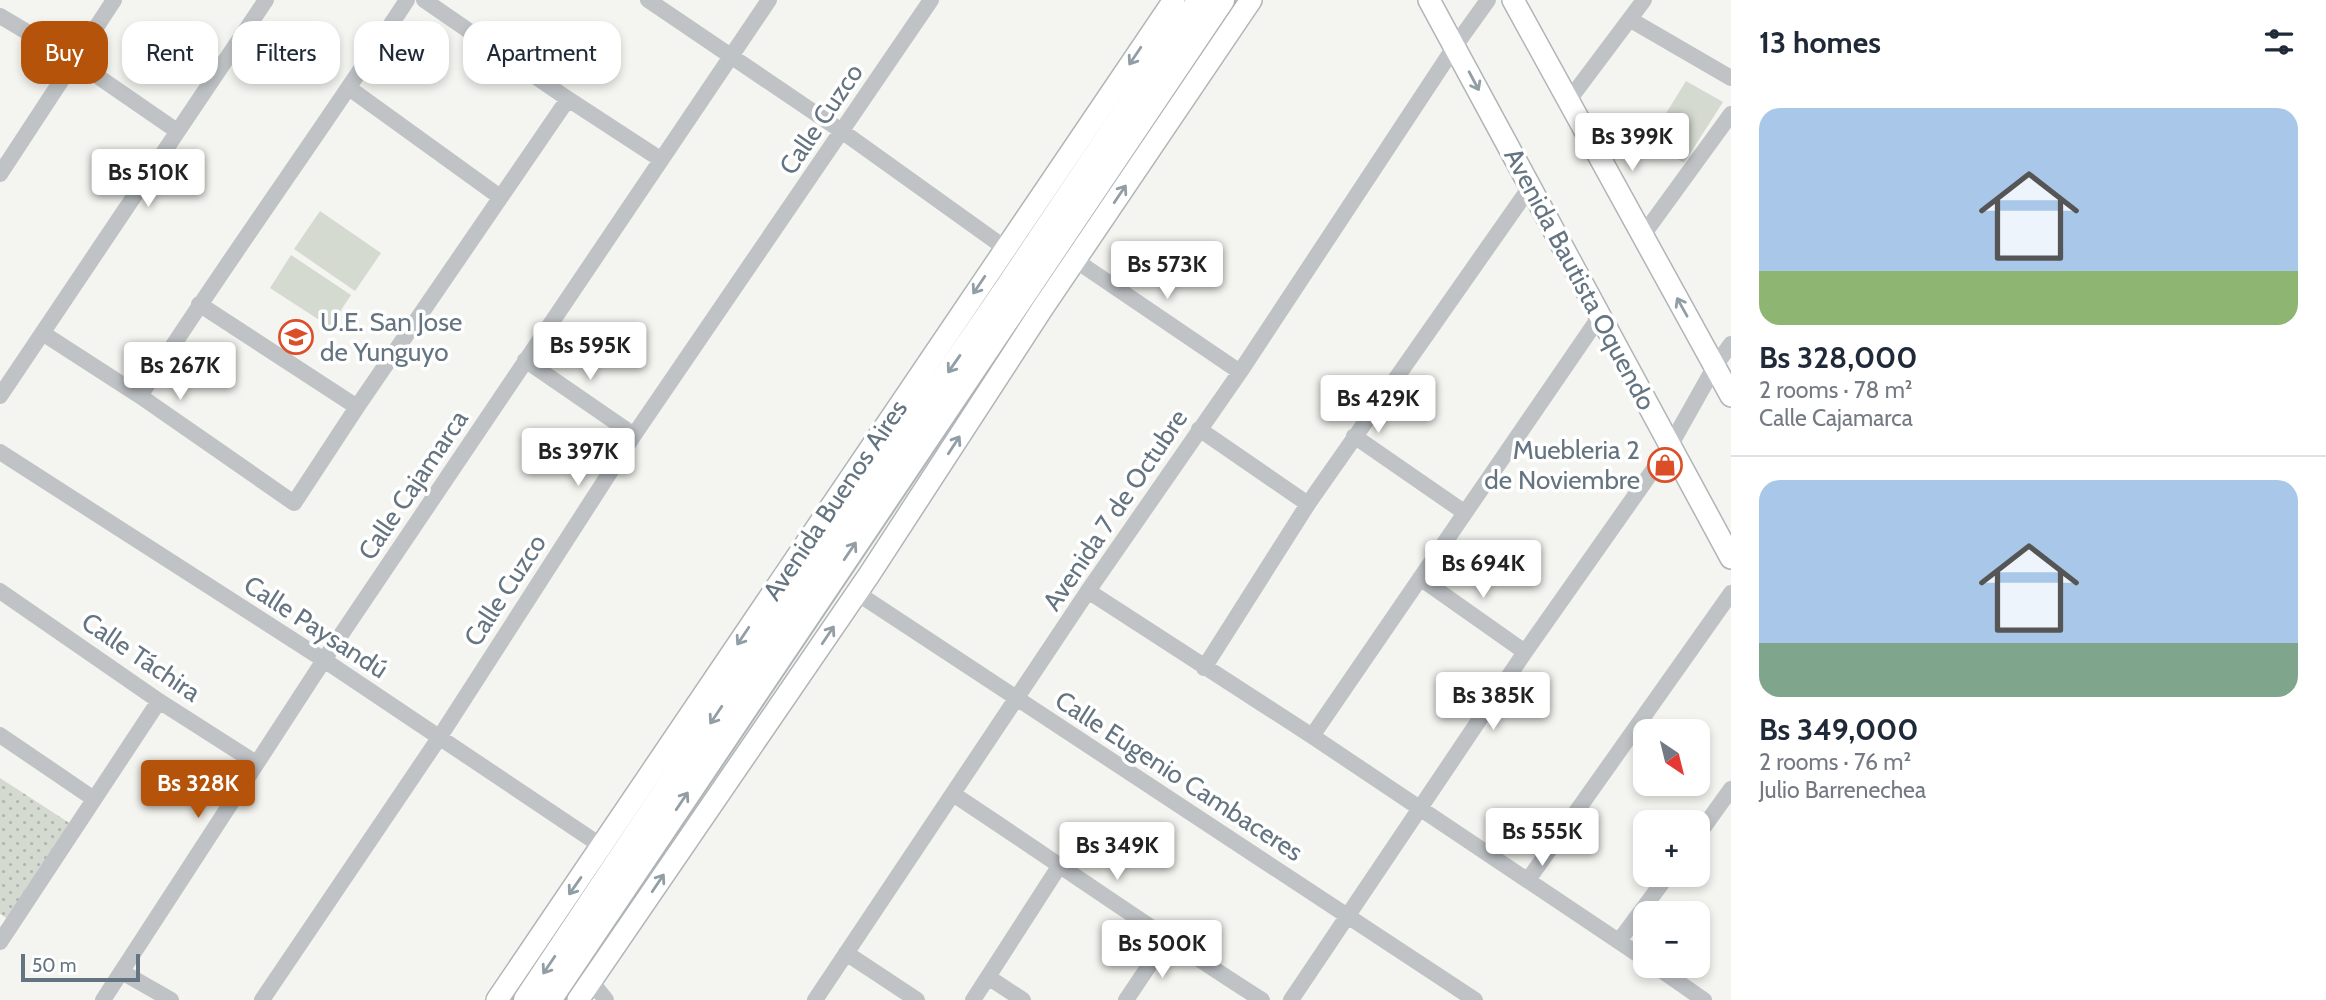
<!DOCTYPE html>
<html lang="en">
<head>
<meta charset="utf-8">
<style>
	body { margin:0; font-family:Cabin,sans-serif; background:#f2f2f3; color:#1f2937; height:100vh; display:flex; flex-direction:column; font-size:26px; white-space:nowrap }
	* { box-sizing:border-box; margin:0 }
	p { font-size:23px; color:#747a83 }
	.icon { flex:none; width:38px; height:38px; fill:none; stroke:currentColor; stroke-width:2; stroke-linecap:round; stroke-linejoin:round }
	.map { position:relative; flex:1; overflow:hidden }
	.details { display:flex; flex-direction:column; background:#fff; width:595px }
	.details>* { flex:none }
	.banner { position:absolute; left:21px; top:21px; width:665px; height:63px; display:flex; gap:14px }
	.needle { width:46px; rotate:145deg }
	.tools { position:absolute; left:1633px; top:719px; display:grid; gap:14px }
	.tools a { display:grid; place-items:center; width:77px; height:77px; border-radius:14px; background:#fff; box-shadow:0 4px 10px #0003; font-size:35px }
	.scale { position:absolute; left:21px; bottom:18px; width:119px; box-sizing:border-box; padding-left:7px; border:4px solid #647480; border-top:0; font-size:19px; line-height:24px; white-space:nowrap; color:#647480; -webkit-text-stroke:5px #fff; paint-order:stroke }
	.price { position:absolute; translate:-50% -60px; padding:0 16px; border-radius:7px; background:#fff; color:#222; font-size:23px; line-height:46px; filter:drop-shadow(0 2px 4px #0008) }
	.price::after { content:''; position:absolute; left:50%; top:42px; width:21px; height:16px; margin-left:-10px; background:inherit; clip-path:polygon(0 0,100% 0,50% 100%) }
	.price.on { background:#b45309; color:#fff }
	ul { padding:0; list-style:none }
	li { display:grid; align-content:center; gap:14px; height:371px; padding:0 28px }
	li+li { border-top:2px solid #e0e1e3 }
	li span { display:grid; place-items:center; height:217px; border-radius:21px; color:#555 }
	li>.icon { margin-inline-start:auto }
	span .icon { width:126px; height:126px; fill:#fffc; stroke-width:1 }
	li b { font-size:30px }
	h2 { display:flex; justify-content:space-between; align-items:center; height:84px; padding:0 28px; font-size:30px }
	.chip { padding:0 24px; border-radius:21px; background:#fff; box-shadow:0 4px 10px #0003; font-size:24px; line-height:63px }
	.chip.on { background:#b45309; color:#fff }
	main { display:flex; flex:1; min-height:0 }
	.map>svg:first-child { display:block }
	.green { fill:url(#green-dots) }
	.pitch { fill:#d5dad1 }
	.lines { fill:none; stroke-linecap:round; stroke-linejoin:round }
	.major-casing { stroke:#b0b5b8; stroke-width:24 }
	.highway-casing { stroke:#b0b4b7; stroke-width:28 }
	.minor { stroke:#bfc3c6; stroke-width:16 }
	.major { stroke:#fff; stroke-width:21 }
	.highway { stroke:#fff; stroke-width:24 }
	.oneway { stroke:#929ea6 }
	.labels { text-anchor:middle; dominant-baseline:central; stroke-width:7; stroke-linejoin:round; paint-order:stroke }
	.street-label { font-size:26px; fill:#647480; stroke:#fff }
	.poi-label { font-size:26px; fill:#647480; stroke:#fff; text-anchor:start }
</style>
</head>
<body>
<main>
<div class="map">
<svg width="1731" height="1000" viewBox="0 0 1731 1000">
	<defs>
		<pattern id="green-dots" width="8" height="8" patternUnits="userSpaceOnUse" patternTransform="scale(1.75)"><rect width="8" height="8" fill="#d5dad1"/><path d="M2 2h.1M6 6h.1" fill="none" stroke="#b0b5af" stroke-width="1.8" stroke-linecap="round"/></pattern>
	</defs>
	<rect width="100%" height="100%" fill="#f4f4f0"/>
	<path class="green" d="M0,778L71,824L8,919L0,914Z"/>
	<path class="pitch" d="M1686,81L1723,102L1684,163L1649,141Z
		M320,211L381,253L355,291L294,249Z
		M291,255L351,295L330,327L270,288Z"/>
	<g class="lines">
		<g class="major-casing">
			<path id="major" d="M1429,0L1731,558
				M1513,0L1731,396
				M497,1000L1174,0
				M578,1000L869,575L1042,309L1251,0"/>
		</g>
		<g class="highway-casing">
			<path id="highway" d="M526,1000L826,550L1007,288L1200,0
				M549,1000L1222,0"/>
		</g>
		<path class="minor" d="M424,0L568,99L660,159
			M648,0L843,132L1005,248
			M0,16L74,60L177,131
			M1631,20L1731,78
			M349,88L500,197
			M1569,100L1644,0
			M0,174L114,0
			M1643,235L1731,114
			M1075,260L1240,372
			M199,304L357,407
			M44,334L140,396L294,503L357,407L568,99
			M525,360L634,435
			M0,396L266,0
			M140,396C226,262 320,133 407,0
			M1199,429L1308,504
			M1354,436L1464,512
			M0,452L324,660L603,847
			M1420,578L1525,652
			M0,591L159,701L256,763
			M1088,591L1312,736L1645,959
			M857,593L1475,1000
			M1204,668L1308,504L1530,187
			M0,735L94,799
			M1312,736L1600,316
			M953,794C1056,862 1157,933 1262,1000
			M1698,835L1731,789
			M1528,880L1731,593
			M1619,941L1668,875
			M0,942L159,701
			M846,953L917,1000
			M1655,966L1704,1000
			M122,972L171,1000
			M988,977L1023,1000
			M591,981L606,1000
			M103,1000L324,660L769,0
			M262,1000L439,738L634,435L931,0
			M815,1000L1088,591L1240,372L1455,46L1488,0
			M973,1000L1060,865
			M1126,1000L1167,939
			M1291,1000L1525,652L1670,446L1715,366L1731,344"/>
		<use href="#major" class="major"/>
		<use href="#highway" class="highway"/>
	</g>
	<defs><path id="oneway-shaft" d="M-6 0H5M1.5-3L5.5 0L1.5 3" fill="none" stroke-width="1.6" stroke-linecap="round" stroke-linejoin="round" transform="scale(1.75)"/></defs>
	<g class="oneway">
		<use href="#oneway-shaft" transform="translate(1135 56) rotate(124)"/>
		<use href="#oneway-shaft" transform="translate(1474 81) rotate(62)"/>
		<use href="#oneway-shaft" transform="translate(1120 194) rotate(-56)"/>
		<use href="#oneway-shaft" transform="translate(979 285) rotate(124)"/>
		<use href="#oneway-shaft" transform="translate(1682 307) rotate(-119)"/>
		<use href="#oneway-shaft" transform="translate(954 364) rotate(125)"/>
		<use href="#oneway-shaft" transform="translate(954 445) rotate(-57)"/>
		<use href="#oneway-shaft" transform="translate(850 551) rotate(-56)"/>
		<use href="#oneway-shaft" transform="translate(828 635) rotate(-56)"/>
		<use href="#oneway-shaft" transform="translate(743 636) rotate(124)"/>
		<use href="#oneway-shaft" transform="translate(716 715) rotate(124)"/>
		<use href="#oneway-shaft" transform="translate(682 801) rotate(-56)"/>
		<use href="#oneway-shaft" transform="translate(658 883) rotate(-56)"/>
		<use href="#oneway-shaft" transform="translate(575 886) rotate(125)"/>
		<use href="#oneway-shaft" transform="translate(549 965) rotate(124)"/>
	</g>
	<defs>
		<g id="school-ring" transform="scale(1.75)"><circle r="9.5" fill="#fff" stroke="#dc4e27" stroke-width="1.5"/><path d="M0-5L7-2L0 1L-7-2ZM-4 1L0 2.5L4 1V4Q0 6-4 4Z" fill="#dc4e27"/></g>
		<g id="shop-ring" transform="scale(1.75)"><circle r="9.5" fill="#fff" stroke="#dc4e27" stroke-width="1.5"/><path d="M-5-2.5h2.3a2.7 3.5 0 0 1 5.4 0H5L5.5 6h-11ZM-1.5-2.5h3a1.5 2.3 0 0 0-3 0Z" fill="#dc4e27"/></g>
	</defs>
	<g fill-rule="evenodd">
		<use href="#school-ring" x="296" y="337"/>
		<use href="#shop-ring" x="1665" y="465"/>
	</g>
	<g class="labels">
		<g class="street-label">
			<text transform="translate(821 119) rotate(-56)">Calle Cuzco</text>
			<text transform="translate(1580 279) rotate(62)">Avenida Bautista Oquendo</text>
			<text transform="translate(413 485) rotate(-56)">Calle Cajamarca</text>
			<text transform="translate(835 500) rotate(-56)">Avenida Buenos Aires</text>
			<text transform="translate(1115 510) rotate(-56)">Avenida 7 de Octubre</text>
			<text transform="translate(505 590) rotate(-57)">Calle Cuzco</text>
			<text transform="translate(316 627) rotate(33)">Calle Paysandú</text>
			<text transform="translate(141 657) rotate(34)">Calle Táchira</text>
			<text transform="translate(1179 776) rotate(33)">Calle Eugenio Cambaceres</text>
		</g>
		<g class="poi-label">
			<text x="320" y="322">U.E. San Jose<tspan x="320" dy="30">de Yunguyo</tspan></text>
			<text x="1640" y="450" text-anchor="end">Muebleria 2<tspan x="1640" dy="30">de Noviembre</tspan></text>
		</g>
	</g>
</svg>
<div class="tools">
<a><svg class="needle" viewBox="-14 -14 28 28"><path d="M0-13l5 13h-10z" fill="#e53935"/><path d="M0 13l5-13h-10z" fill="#747a83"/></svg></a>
<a>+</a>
<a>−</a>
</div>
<div class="scale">50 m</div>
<b class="price" style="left:1632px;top:173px">Bs 399K</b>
<b class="price" style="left:148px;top:209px">Bs 510K</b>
<b class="price" style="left:1167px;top:301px">Bs 573K</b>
<b class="price" style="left:590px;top:382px">Bs 595K</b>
<b class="price" style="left:180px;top:402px">Bs 267K</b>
<b class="price" style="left:1378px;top:435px">Bs 429K</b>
<b class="price" style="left:578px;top:488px">Bs 397K</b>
<b class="price" style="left:1483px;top:600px">Bs 694K</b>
<b class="price" style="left:1493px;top:732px">Bs 385K</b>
<b class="price on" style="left:198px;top:820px">Bs 328K</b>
<b class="price" style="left:1542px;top:868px">Bs 555K</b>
<b class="price" style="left:1117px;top:882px">Bs 349K</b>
<b class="price" style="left:1162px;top:980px">Bs 500K</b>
<div class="banner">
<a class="chip on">Buy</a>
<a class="chip">Rent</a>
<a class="chip">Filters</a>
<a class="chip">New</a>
<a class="chip">Apartment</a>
</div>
</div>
<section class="details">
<h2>13 homes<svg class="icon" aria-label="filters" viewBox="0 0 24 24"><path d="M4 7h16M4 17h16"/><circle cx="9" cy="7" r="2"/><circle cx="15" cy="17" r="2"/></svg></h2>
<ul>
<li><span style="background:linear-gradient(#a9c7e8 75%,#8fb573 0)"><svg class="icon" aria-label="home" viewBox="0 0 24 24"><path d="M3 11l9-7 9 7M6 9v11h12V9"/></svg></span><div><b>Bs 328,000</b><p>2 rooms · 78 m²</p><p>Calle Cajamarca</p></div></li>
<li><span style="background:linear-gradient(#a9c7e8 75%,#7fa58c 0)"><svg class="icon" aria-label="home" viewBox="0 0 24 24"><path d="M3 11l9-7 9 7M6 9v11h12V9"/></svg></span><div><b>Bs 349,000</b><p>2 rooms · 76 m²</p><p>Julio Barrenechea</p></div></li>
</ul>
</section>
</main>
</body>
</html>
